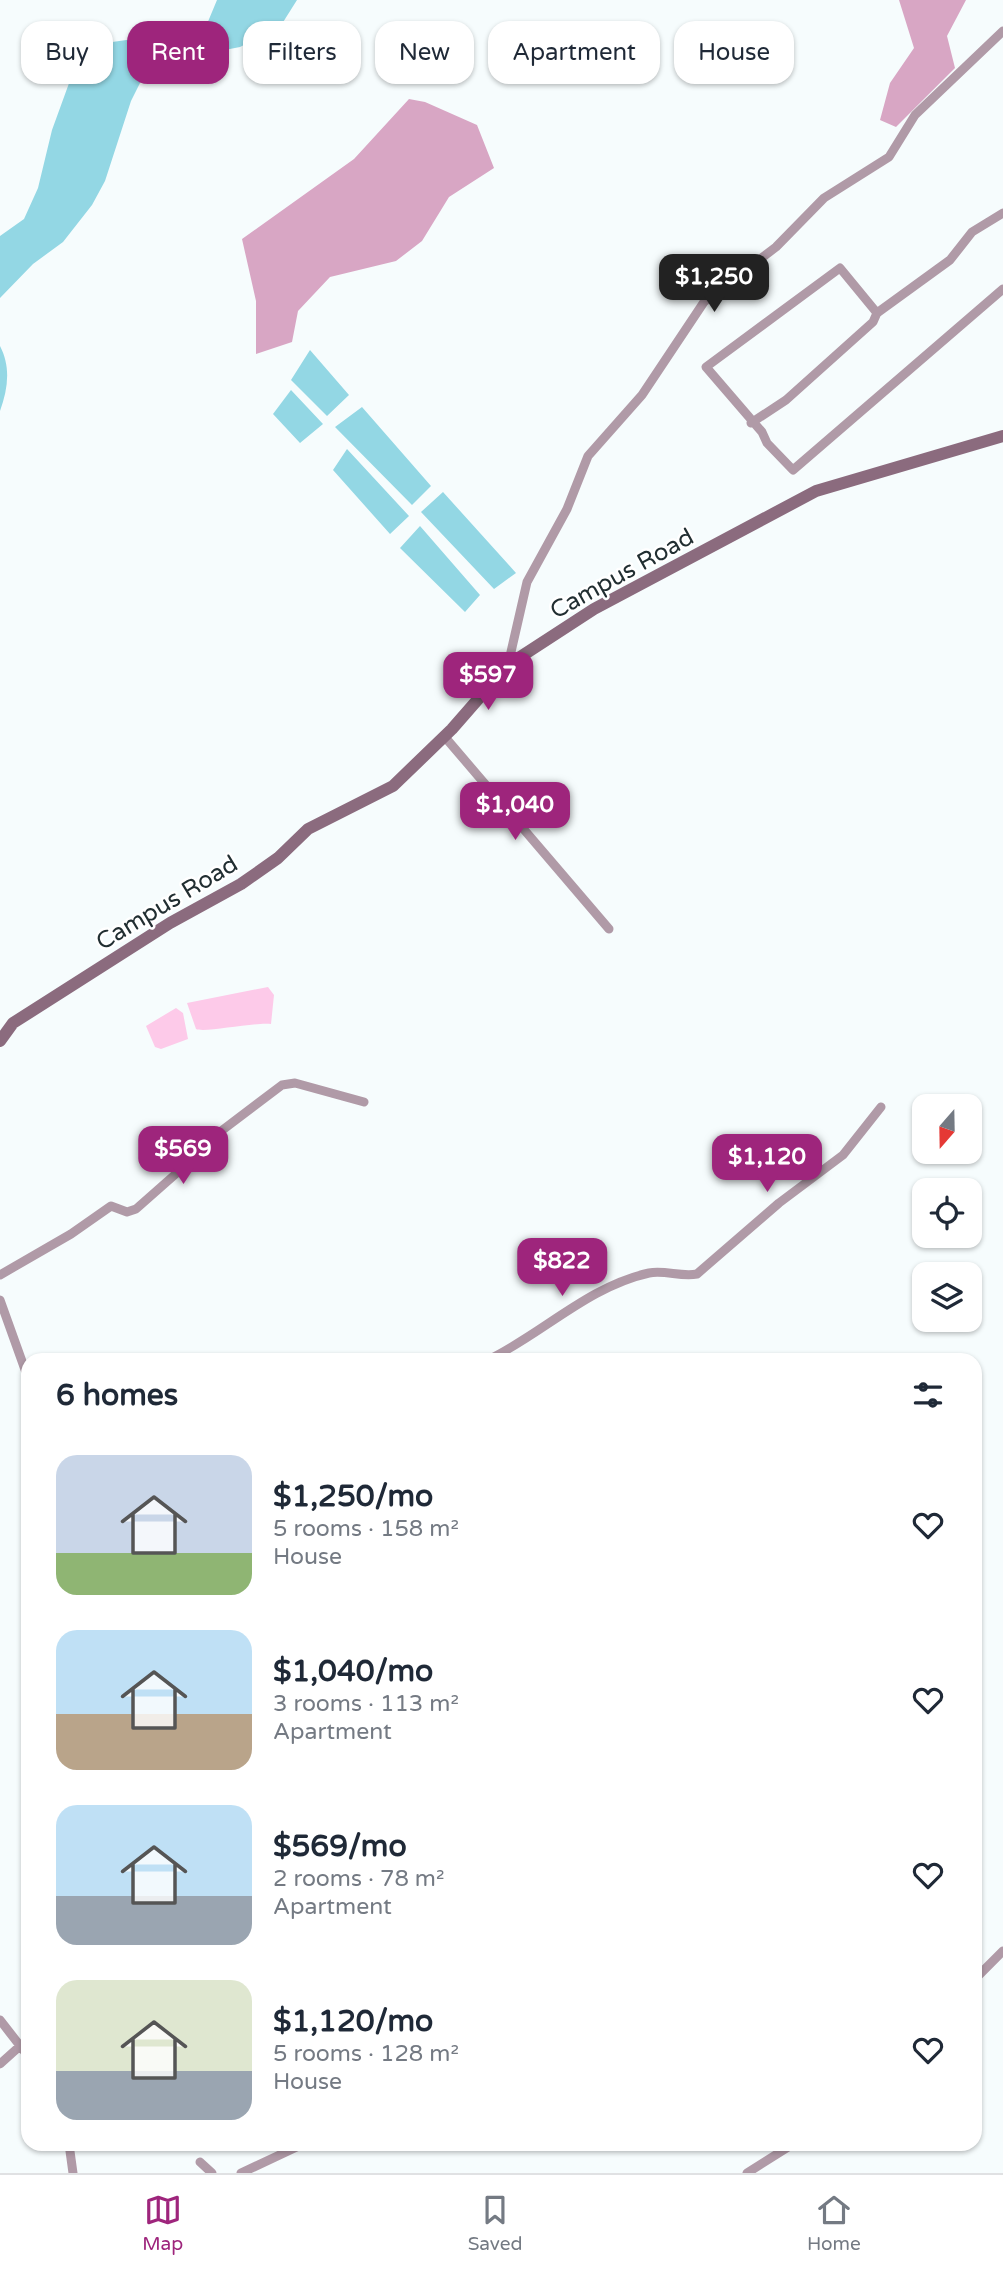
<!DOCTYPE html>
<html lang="en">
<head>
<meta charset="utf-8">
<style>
	body { margin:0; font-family:"Varela Round",sans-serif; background:#f2f2f3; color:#1f2937; height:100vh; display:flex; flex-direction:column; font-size:26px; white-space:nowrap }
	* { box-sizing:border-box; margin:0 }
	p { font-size:23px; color:#747a83 }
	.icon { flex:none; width:38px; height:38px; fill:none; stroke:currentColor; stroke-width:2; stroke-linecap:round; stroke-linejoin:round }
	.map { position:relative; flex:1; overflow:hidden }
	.side { position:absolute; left:21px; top:1353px; width:961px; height:798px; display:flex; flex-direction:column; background:#fff; border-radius:21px; box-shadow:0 2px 5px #0004 }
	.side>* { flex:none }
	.banner { position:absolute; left:21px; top:21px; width:962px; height:63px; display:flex; gap:14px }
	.needle { width:46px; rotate:200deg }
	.fabs { position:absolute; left:912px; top:1094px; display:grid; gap:14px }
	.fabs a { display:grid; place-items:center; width:70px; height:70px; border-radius:14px; background:#fff; box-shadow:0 2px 5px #0004; font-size:35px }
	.price { position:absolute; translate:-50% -60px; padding:0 16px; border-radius:14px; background:#9e257c; color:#fff; font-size:23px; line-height:46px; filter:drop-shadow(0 2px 4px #0008) }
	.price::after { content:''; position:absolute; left:50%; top:42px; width:21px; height:16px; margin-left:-10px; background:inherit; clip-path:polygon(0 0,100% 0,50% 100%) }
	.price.current { background:#222; color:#fff }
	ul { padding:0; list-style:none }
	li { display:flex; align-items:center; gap:21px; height:175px; padding:0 35px }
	li span { display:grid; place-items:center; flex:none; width:196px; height:140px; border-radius:21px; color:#555 }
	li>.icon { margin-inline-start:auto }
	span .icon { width:84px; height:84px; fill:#fffc; stroke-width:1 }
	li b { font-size:30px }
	h2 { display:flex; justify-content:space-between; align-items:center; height:84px; padding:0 35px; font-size:30px }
	.chip { padding:0 24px; border-radius:21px; background:#fff; box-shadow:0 2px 5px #0004; font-size:24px; line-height:63px }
	.chip.current { background:#9e257c; color:#fff }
	.dock { display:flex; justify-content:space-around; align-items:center; height:98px; border-top:2px solid #e0e1e3; background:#fff; font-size:19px; color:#747a83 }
	.dock a { display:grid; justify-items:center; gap:4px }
	.dock .current { color:#9e257c }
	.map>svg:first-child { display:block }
	.green { fill:#fdcae9 }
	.forest { fill:#d8a6c4 }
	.water { fill:#93d7e4 }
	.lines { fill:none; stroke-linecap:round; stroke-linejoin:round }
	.street { stroke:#b09aa7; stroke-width:9 }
	.secondary { stroke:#8b6b7e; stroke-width:12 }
	.labels { text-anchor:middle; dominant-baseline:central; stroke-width:5; stroke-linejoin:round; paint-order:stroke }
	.street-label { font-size:24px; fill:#212e31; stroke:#fff }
</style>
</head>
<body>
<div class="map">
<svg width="1003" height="2173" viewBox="0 0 1003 2173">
	<rect width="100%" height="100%" fill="#f6fcfd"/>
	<path class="green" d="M268,987L274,995L271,1024C253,1022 205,1033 196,1029L187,1003Z
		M176,1008L183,1013L188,1039L161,1049L155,1047L146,1026Z"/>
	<path class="forest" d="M899,0H966L947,36L955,68L896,127L880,120L890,83L914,48Z
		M409,99L425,102L477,125L494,168L449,197L422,241L396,261L330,277L298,311L292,342L256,354V301L242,239L354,159Z"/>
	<path class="water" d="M217,0H297L280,27L240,47L189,57L143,77L131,101L105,181L92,205L63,242L33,264L0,298V236L24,219L38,188L52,130L76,64L98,44L176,33L207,24Z
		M0,346C11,367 8,389 0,411Z
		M310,350L349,395L327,416L291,380Z
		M291,390L323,424L300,443L273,414Z
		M362,407L431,486L412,505L335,427Z
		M347,449L409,516L390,534L333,470Z
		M443,492L516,573L494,589L421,512Z
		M420,526L480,595L465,612L400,548Z"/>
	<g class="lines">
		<path class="street" d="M1003,213L972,232L950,260L877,313L840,268L706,367L762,432L767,443L793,470L1003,289
			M751,423L786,400L873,322L877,313
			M508,665L527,582L567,509L588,456L642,395L704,302L776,247L824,198L889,157L915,115L1003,31
			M444,736L609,929
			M0,1275L71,1234L111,1206L127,1212L136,1209L187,1164L208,1141L282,1085L295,1083L364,1102
			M0,1300L28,1378
			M488,1360C542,1334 589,1286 649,1273C665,1270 681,1277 697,1274L779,1203L843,1155L881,1107
			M975,1979L1003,1951
			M0,2020L28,2056
			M0,2064L20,2046
			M69,2144L73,2173
			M200,2162L212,2173
			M241,2173L303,2144
			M747,2173L793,2144"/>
		<path class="secondary" d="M0,1041L13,1023L170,923L241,884L278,858L308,829L393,786L452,729L508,665L594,609L816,491L1003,436"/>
	</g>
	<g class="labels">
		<g class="street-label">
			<text transform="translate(622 574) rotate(-29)">Campus Road</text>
			<text transform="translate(167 903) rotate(-31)">Campus Road</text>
		</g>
	</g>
</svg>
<div class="fabs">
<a><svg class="needle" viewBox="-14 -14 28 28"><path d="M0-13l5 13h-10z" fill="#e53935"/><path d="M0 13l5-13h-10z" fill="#747a83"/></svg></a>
<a><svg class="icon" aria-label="locate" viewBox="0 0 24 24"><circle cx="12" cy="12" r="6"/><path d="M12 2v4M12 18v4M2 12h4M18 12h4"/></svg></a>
<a><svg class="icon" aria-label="layers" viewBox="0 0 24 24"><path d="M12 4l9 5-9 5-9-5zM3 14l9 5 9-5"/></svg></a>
</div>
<b class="price current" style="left:714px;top:314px">$1,250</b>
<b class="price" style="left:488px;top:712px">$597</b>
<b class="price" style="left:515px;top:842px">$1,040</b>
<b class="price" style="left:183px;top:1186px">$569</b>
<b class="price" style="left:767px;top:1194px">$1,120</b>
<b class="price" style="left:562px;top:1298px">$822</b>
<div class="banner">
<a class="chip">Buy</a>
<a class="chip current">Rent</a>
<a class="chip">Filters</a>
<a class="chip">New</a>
<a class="chip">Apartment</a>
<a class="chip">House</a>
</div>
<section class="side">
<h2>6 homes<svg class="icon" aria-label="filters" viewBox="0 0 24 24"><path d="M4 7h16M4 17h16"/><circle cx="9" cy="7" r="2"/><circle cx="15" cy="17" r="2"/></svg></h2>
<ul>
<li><span style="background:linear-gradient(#c9d6e8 70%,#8fb573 0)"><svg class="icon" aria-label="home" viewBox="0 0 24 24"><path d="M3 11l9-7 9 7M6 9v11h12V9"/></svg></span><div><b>$1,250/mo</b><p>5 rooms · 158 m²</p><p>House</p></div><svg class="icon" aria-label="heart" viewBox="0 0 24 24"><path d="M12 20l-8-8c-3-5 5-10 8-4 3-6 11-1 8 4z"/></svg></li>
<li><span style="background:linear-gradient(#bfe0f5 60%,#b9a48a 0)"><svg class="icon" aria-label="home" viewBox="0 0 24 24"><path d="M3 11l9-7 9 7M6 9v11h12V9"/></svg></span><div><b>$1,040/mo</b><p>3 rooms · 113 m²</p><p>Apartment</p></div><svg class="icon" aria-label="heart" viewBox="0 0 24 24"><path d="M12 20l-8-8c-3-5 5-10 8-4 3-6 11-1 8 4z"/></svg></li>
<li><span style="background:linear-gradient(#bfe0f5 65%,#9aa5b1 0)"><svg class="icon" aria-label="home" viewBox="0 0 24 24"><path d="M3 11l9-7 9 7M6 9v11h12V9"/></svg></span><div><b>$569/mo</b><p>2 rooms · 78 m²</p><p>Apartment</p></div><svg class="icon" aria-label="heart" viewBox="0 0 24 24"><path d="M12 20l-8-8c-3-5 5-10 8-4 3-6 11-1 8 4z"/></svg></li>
<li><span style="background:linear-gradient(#dfe7d0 65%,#9aa5b1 0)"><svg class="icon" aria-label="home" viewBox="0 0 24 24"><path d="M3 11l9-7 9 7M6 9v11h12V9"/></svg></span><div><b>$1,120/mo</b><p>5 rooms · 128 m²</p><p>House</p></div><svg class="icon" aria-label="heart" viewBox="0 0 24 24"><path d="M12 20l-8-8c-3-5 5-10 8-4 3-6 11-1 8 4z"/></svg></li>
</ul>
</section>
</div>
<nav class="dock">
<a class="current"><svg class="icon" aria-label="map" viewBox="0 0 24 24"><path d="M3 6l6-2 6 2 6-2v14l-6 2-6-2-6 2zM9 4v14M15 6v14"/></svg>Map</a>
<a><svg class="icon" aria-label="saved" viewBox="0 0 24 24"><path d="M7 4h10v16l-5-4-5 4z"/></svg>Saved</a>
<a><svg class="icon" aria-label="home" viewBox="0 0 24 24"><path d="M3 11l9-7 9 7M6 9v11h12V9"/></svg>Home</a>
</nav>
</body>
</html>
